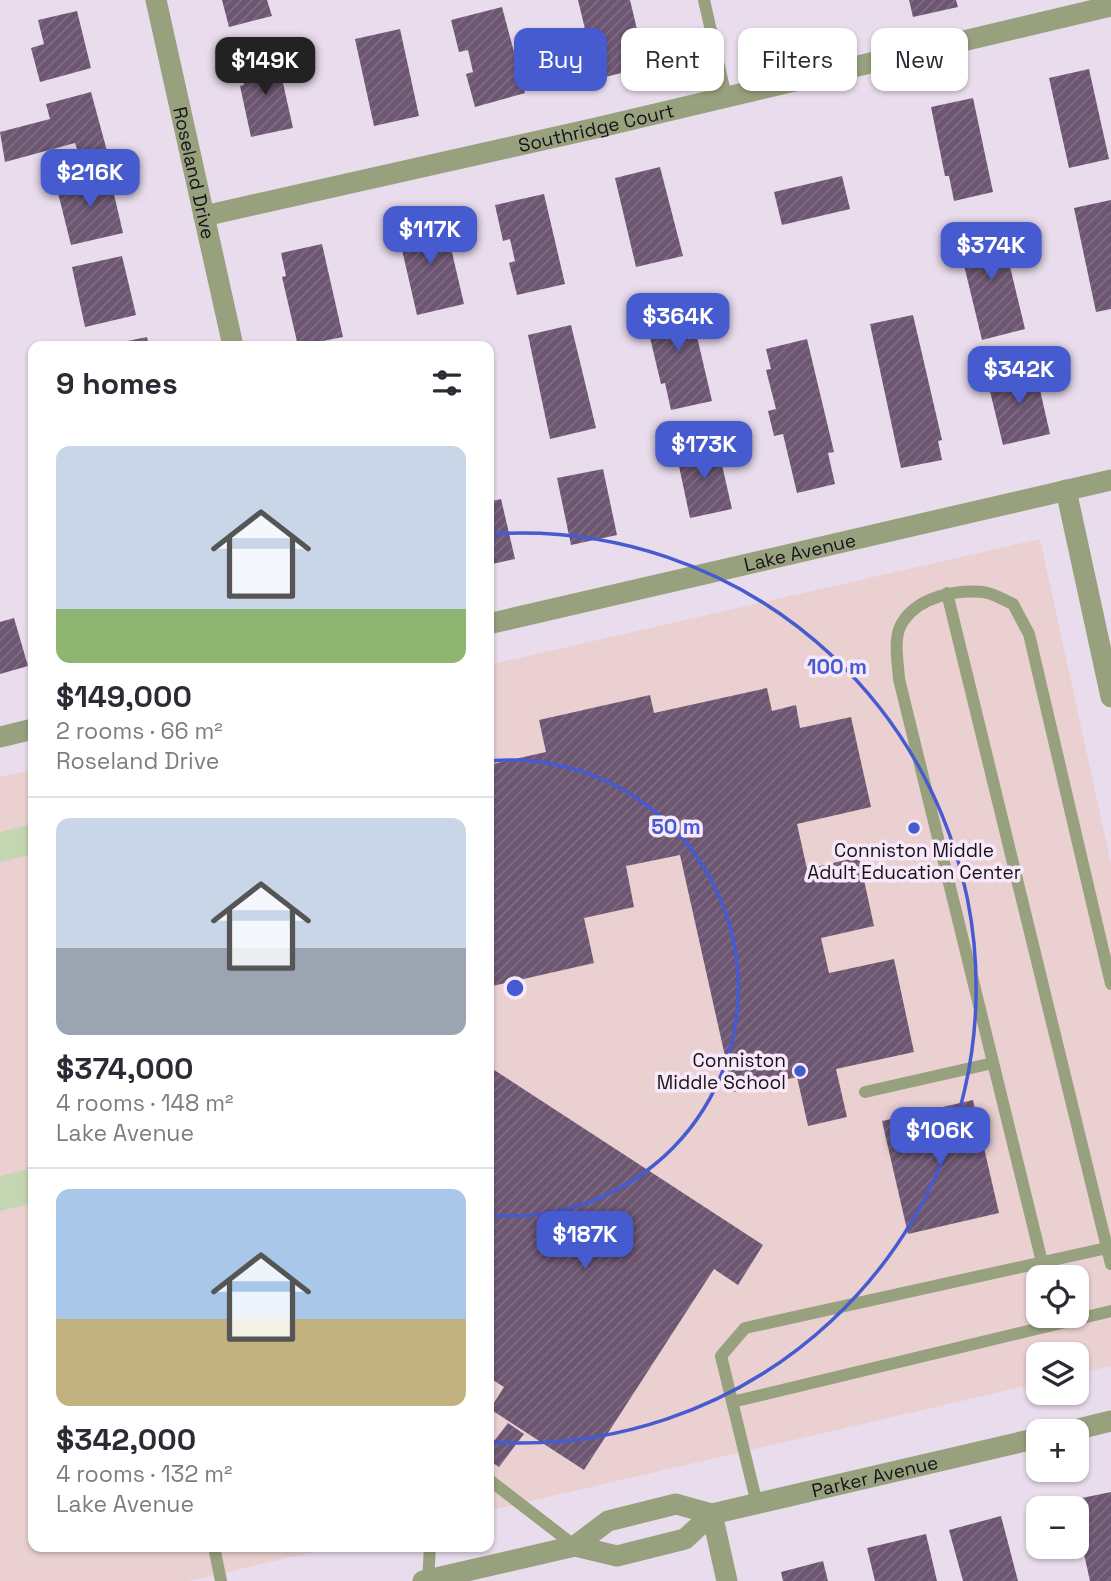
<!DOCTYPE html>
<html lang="en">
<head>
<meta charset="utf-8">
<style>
	body { margin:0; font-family:"Space Grotesk",sans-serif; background:#f2f2f3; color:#2b2b33; height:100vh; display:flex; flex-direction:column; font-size:26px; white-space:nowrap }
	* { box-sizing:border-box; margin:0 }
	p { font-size:23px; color:#7c7c81 }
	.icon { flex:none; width:38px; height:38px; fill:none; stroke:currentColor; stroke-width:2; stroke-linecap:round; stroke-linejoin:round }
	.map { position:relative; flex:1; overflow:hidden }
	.side { position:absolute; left:28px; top:341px; width:466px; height:1211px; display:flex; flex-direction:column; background:#fff; border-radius:14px; box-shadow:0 2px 5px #0004 }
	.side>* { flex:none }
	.top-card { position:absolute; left:514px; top:28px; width:490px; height:63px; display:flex; gap:14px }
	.fabs { position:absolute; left:1026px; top:1265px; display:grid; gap:14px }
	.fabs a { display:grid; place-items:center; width:63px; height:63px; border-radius:14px; background:#fff; box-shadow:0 2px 5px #0004; font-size:35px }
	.price { position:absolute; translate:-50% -60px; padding:0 16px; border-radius:14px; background:#475bd0; color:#fff; font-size:23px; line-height:46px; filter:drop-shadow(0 2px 4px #0008) }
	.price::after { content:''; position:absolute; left:50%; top:42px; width:21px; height:16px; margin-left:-10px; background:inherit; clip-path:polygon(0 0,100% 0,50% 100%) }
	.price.active { background:#222; color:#fff }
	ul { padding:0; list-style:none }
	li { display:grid; align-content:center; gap:14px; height:371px; padding:0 28px }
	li+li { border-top:2px solid #e1e1e2 }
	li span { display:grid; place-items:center; height:217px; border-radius:14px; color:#555 }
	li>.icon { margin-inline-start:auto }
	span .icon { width:126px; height:126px; fill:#fffc; stroke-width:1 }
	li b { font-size:30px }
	h2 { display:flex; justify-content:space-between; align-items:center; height:84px; padding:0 28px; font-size:30px }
	.pill { padding:0 24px; border-radius:14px; background:#fff; box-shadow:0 2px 5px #0004; font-size:24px; line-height:63px }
	.pill.active { background:#475bd0; color:#fff }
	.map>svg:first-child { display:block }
	.education { fill:#ead0d0; fill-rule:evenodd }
	.green { fill:#c3d5b1 }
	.building { fill:url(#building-hatch) }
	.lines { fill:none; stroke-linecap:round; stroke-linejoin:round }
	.service { stroke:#98a17e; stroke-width:12 }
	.minor { stroke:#98a17e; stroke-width:21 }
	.tertiary { stroke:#98a17e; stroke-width:21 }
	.ring { fill:none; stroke:#475bd0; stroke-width:3.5 }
	.poi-dot { fill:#475bd0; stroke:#f7e9fa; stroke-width:2.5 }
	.labels { text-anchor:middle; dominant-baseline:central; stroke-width:7; stroke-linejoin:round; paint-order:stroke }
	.street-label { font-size:19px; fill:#161217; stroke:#f7e9fa }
	.poi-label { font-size:19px; fill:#161217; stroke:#f7e9fa }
	.centre { fill:#475bd0; stroke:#f7e9fa; stroke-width:3.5 }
	.ring-label { font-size:21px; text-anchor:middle; font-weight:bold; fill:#475bd0; stroke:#f7e9fa; stroke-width:7; stroke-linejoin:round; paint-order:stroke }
</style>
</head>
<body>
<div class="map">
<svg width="1111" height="1581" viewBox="0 0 1111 1581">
	<defs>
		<pattern id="building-hatch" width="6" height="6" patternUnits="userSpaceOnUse" patternTransform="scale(1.75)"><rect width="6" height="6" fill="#6d5672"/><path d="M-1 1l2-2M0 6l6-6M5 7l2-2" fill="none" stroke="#806e84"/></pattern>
	</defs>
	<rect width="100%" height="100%" fill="#e9dcec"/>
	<path class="education" d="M1040,539L1111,864V1366L1076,1374V1354H1038V1383L488,1511V665ZM1038,1278H1076V1316H1038Z
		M33,770V1547H334L189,1581H0V777Z"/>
	<path class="green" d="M33,824V854L0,862V832Z
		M33,1168V1203L0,1211V1176Z"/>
	<path class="building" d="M222,0H267L272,16L229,27Z
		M578,0H630L646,67L597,79Z
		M909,0H956L958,7L913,17Z
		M502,7L525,93L475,107L466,74L473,72L468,50L459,52L451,20Z
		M77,11L91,68L40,82L31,48L44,44L38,20Z
		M400,29L419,116L374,126L355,39Z
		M277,56L293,128L251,137L240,86L244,85L240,65Z
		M1089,69L1109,159L1069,168L1049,78Z
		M91,92L107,151L80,158L75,143L5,162L0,132L50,119L46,104Z
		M973,98L993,192L954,201L949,176H945L931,107Z
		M660,167L683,256L636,267L615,178Z
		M109,173L123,233L71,245L56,185Z
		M842,176L850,209L782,225L774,192Z
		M544,194L565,284L517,295L509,263L515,261L510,239L503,241L495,205Z
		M1111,200V309L1096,312L1074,208Z
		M444,218L464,304L417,315L397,228Z
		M1000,225L1025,329L982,340L957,236Z
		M322,244L343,337L298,346L282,277L286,276L281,253Z
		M122,256L136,315L85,327L72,267Z
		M688,298L712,401L671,410L665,383L661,384L643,308Z
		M913,315L942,440L938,441L942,460L901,468L870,324Z
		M571,325L596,428L550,439L528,335Z
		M147,337L149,346H108V345Z
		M807,339L834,452L828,453L835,484L797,493L783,434L774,436L768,411L776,409L766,370L771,369L766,349Z
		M1035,368L1050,434L1003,445L987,379Z
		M717,443L732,509L690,518L676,452Z
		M603,469L617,535L571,545L557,478Z
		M501,499L515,559L488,565V502Z
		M14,618L28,666L0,674V622Z
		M767,688L772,711L796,705L800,728L851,717L871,807L797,824L807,869L859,857L874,926L821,938L829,973L894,959L914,1052L836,1069L847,1117L808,1126L797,1077L733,1092L680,855L626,866L634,907L584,918L594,963L488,987V765L546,752L539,720L650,695L654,713Z
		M488,1066L763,1245L738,1285L714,1269L584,1470L490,1409L504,1387L488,1377Z
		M973,1100L999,1213L908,1234L882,1121Z
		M508,1423L524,1434L499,1467L488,1460V1434L495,1440Z
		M1111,1492V1581H1090L1072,1500Z
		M1001,1516L1018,1581H963L949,1530Z
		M926,1534L937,1581H875L867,1548Z
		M823,1561L828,1581H783L781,1572Z"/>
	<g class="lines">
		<path class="service" d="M704,0L726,97
			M947,593L1111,1264
			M865,1092L993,1063
			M1042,1262L899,679C898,661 892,635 904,620C921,596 956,590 983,592C993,593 1004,600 1013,604L1029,634L1111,984
			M732,1402L1111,1311
			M488,1479L575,1546
			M757,1504L721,1356L745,1328L1111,1247
			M214,1547L221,1581
			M428,1580L430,1547"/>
		<g class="minor">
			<path id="s1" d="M156,0L233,346"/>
			<path id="s2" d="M204,216L596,128L1111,6"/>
			<path d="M1066,490L1111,697"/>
			<path id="s3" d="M488,624L1111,480"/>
			<path d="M0,737L33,729"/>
			<path d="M712,1514L727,1581"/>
		</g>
		<g class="tertiary">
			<path d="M1066,1432L1111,1421"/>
			<path d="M575,1546L617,1556L685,1539L712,1514"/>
			<path id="s4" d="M423,1581L575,1546L608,1521L676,1504L712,1514L1038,1438"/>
		</g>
	</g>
	<g class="ring">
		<path d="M489 761A228 228 0 1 1 489 1215"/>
		<path d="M491 534A455 455 0 1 1 491 1442"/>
	</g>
	<g class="poi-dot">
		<circle cx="914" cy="828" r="7"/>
		<circle cx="800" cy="1071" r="7"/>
	</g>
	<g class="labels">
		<g class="street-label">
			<text stroke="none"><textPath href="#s2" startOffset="402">Southridge Court</textPath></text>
			<text stroke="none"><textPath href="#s1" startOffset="177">Roseland Drive</textPath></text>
			<text stroke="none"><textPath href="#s3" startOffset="320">Lake Avenue</textPath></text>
			<text stroke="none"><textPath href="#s4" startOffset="472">Parker Avenue</textPath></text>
		</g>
		<g class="poi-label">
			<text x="914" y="850">Conniston Middle<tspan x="914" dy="22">Adult Education Center</tspan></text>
			<text x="786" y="1060" text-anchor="end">Conniston<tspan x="786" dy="22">Middle School</tspan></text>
		</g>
	</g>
	<circle cx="515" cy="988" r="10" class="centre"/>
	<g class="ring-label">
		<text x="837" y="674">100 m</text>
		<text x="676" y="834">50 m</text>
	</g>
</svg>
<div class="fabs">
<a><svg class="icon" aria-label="locate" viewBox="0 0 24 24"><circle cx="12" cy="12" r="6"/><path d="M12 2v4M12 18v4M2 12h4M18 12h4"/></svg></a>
<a><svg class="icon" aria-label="layers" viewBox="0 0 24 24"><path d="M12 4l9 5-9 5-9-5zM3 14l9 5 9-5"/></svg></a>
<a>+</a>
<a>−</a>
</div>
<b class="price active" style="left:265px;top:97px">$149K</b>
<b class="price" style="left:90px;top:209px">$216K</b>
<b class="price" style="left:430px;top:266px">$117K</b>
<b class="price" style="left:991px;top:282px">$374K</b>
<b class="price" style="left:678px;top:353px">$364K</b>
<b class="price" style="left:1019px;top:406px">$342K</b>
<b class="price" style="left:704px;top:481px">$173K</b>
<b class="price" style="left:940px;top:1167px">$106K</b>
<b class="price" style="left:585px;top:1271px">$187K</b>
<div class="top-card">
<a class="pill active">Buy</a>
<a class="pill">Rent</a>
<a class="pill">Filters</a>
<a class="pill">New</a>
</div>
<section class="side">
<h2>9 homes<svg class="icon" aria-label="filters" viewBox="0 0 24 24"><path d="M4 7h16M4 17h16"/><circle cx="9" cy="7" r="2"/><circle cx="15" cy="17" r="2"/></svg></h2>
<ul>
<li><span style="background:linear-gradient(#c9d6e8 75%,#8fb573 0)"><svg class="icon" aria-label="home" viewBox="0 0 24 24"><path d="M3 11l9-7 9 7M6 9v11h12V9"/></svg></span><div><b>$149,000</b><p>2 rooms · 66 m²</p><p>Roseland Drive</p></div></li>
<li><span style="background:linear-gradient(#c9d6e8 60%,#9aa5b1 0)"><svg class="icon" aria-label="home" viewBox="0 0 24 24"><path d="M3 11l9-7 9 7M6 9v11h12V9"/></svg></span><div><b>$374,000</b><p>4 rooms · 148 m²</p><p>Lake Avenue</p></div></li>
<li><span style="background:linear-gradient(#a9c7e8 60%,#c2b280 0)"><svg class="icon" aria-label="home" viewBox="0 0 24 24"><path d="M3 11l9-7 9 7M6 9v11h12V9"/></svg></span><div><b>$342,000</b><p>4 rooms · 132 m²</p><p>Lake Avenue</p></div></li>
</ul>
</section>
</div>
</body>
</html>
